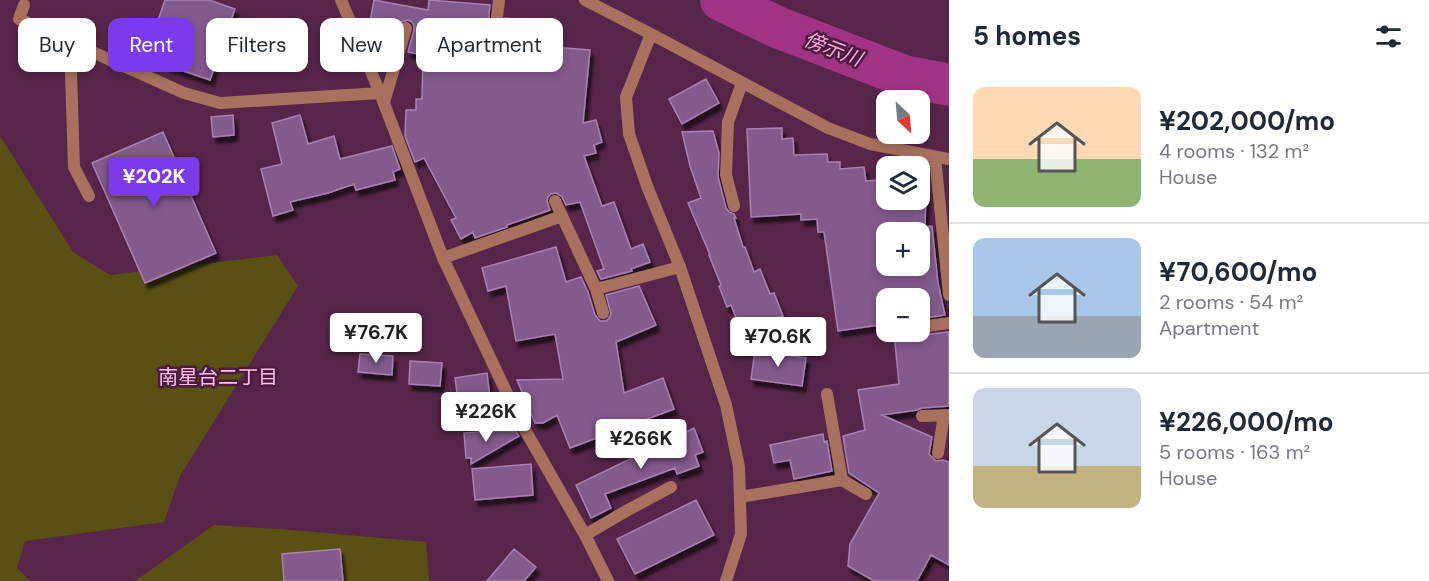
<!DOCTYPE html>
<html lang="en">
<head>
<meta charset="utf-8">
<style>
	body { margin:0; font-family:"DM Sans","Noto Sans JP",sans-serif; background:#f6f6f7; color:#1f2937; height:100vh; display:flex; flex-direction:column; font-size:22px; white-space:nowrap }
	* { box-sizing:border-box; margin:0 }
	p { font-size:20px; color:#747a83 }
	.icon { flex:none; width:33px; height:33px; fill:none; stroke:currentColor; stroke-width:2; stroke-linecap:round; stroke-linejoin:round }
	.map { position:relative; flex:1; overflow:hidden }
	.details { display:flex; flex-direction:column; background:#fff; width:480px }
	.details>* { flex:none }
	.banner { position:absolute; left:18px; top:18px; width:570px; height:54px; display:flex; gap:12px }
	.needle { width:39px; rotate:154deg }
	.controls { position:absolute; left:876px; top:90px; display:grid; gap:12px }
	.controls a { display:grid; place-items:center; width:54px; height:54px; border-radius:12px; background:#fff; box-shadow:0 3px 9px #0003; font-size:30px }
	.price { position:absolute; translate:-50% -51px; padding:0 14px; border-radius:6px; background:#fff; color:#222; font-size:20px; line-height:39px; filter:drop-shadow(0 2px 3px #0008) }
	.price::after { content:''; position:absolute; left:50%; top:36px; width:18px; height:14px; margin-left:-9px; background:inherit; clip-path:polygon(0 0,100% 0,50% 100%) }
	.price.selected { background:#7c3aed; color:#fff }
	ul { padding:0; list-style:none }
	li { display:flex; align-items:center; gap:18px; height:150px; padding:0 24px }
	li+li { border-top:2px solid #e0e1e3 }
	li span { display:grid; place-items:center; flex:none; width:168px; height:120px; border-radius:12px; color:#555 }
	li>.icon { margin-inline-start:auto }
	span .icon { width:72px; height:72px; fill:#fffc; stroke-width:1 }
	li b { font-size:26px }
	h2 { display:flex; justify-content:space-between; align-items:center; height:72px; padding:0 24px; font-size:26px }
	.chip { padding:0 21px; border-radius:12px; background:#fff; box-shadow:0 3px 9px #0003; font-size:21px; line-height:54px }
	.chip.selected { background:#7c3aed; color:#fff }
	main { display:flex; flex:1; min-height:0 }
	.map>svg:first-child { display:block }
	.green { fill:#5a5013 }
	.lines { fill:none; stroke-linecap:round; stroke-linejoin:round }
	.river { stroke:#a03384; stroke-width:42 }
	.building { fill:#825a8c; stroke:#aa80b4; stroke-width:1.5; fill-rule:evenodd; filter:url(#shadow) }
	.service { stroke:#a8715e; stroke-width:12 }
	.minor { stroke:#a8715e; stroke-width:12 }
	.tertiary { stroke:#a8715e; stroke-width:12 }
	.labels { text-anchor:middle; dominant-baseline:central; stroke-width:5; stroke-linejoin:round; paint-order:stroke }
	.water-label { font-size:20px; font-style:italic; fill:#fface4; stroke:#4c1a3e }
	.neighbourhood-label { font-size:20px; fill:#ffbfe9; stroke:#4c1a3e }
</style>
</head>
<body>
<main>
<div class="map">
<svg width="949" height="581" viewBox="0 0 949 581">
	<defs>
		<filter id="shadow"><feDropShadow dx="3.5" dy="6" stdDeviation="1.5" flood-color="#0009"/></filter>
	</defs>
	<rect width="100%" height="100%" fill="#572549"/>
	<path class="green" d="M0,136L73,252L110,275L277,255L298,286L180,476L164,522L25,541L17,568L30,581H0Z
		M214,525L280,529L426,542L429,581H135Z"/>
	<g class="lines">
		<path class="river" d="M721,0L777,27L904,76L949,85"/>
	</g>
	<path class="building" d="M165,0H209L235,9L210,80L145,58Z
		M374,0L428,10L429,0L490,5L484,60L485,64L490,68L496,67L500,62L505,18L542,21L540,46L590,50L583,123L596,120L602,142L594,145L596,153L584,156L602,206L614,202L631,249L643,244L650,262L631,269L632,271L601,279L597,271L604,269L580,202L566,205L562,197L556,193L551,194L548,197L547,201L550,210L507,225V227L475,238L473,232L461,239L451,220L456,218L424,158L415,162L405,136L406,110H416V99H422L423,55L408,52L414,30V26L412,22L408,20L401,22L398,26L391,49L377,46L380,29L369,27Z
		M706,79L719,103L682,124L669,99Z
		M233,115L234,135L213,137L211,117Z
		M300,115L308,144L334,136L340,159L392,146L400,169L393,172L395,180L356,190L354,184L328,193L290,202L293,210L273,216L261,169L282,164L272,123Z
		M782,128V139L793,138L794,155L827,154L828,162H840V169L864,167L866,181L878,180L879,188H886V200H920V188L926,189L925,227L932,226L938,283L945,315L920,319V298H886V324L838,331L824,232H818L817,219L801,220V214L751,217L747,129ZM886,232H920V266H886Z
		M713,131L719,153L718,177L726,208L729,212L734,214L736,218H734L743,247H745L754,272L760,269L770,294L774,293L783,316L742,333L731,305L727,307L719,286L721,285L709,255H710L688,203L701,198L690,166L682,132Z
		M163,132L216,253L145,283L92,163Z
		M556,247L566,282L581,277L588,292L595,315L600,321H606L609,318L611,314L606,295L639,286L656,325L616,342L624,393L663,378L674,409L570,448L557,415L543,423H535L517,380L563,379L555,334L516,341L506,286L488,291L482,268Z
		M894,332H913L916,334L921,335L948,332L949,339V406L922,408L917,410L882,415L932,437L929,454L936,461L943,460L949,462V565L931,555L917,581H874L848,566L850,544L879,493L849,473L843,436L865,430L858,390L899,384Z
		M755,351L806,358L802,386L751,379Z
		M360,354L393,356L392,375L358,372Z
		M410,361L442,363L440,386L409,384Z
		M487,373L492,415L463,417V407H459L455,378Z
		M694,428L703,452L695,455L699,466L677,474L675,468L605,494L611,508L591,518L576,485Z
		M494,431H516L519,436L471,464V458H466L464,433Z
		M823,434L824,442L827,441L832,471L794,479L790,460L774,463L770,445Z
		M531,464L533,495L475,500L472,469Z
		M696,500L714,535L635,574L617,539Z
		M340,549L343,581H284L282,554Z
		M514,549L536,567L524,581H487Z"/>
	<g class="lines">
		<path class="service" d="M492,60L499,0
			M384,102L406,28
			M935,157L949,295
			M734,206L726,175L728,122L742,83
			M920,327L949,323
			M827,394L842,480
			M922,416L949,415
			M938,453L944,415
			M740,497L842,480L866,494"/>
		<path class="minor" d="M341,0L380,93L443,258L520,421L585,535L608,581
			M24,5L19,19L184,93L220,103L380,93
			M70,41L74,167L89,196
			M555,201L562,216
			M443,258L562,216L596,289L680,267
			M596,289L603,313
			M461,425L520,421
			M585,535L626,511L671,487"/>
		<path class="tertiary" d="M585,0L651,34
			M726,581L741,534L739,467L726,405L680,267L647,186L629,134L626,97L651,34L828,128L870,144L949,159"/>
	</g>
	<g class="labels">
		<g class="water-label">
			<text transform="translate(833 49) rotate(21)">傍示川</text>
		</g>
		<g class="neighbourhood-label">
			<text x="218" y="377">南星台二丁目</text>
		</g>
	</g>
</svg>
<div class="controls">
<a><svg class="needle" viewBox="-14 -14 28 28"><path d="M0-13l5 13h-10z" fill="#e53935"/><path d="M0 13l5-13h-10z" fill="#747a83"/></svg></a>
<a><svg class="icon" aria-label="layers" viewBox="0 0 24 24"><path d="M12 4l9 5-9 5-9-5zM3 14l9 5 9-5"/></svg></a>
<a>+</a>
<a>−</a>
</div>
<b class="price selected" style="left:154px;top:208px">¥202K</b>
<b class="price" style="left:376px;top:364px">¥76.7K</b>
<b class="price" style="left:778px;top:368px">¥70.6K</b>
<b class="price" style="left:486px;top:443px">¥226K</b>
<b class="price" style="left:641px;top:470px">¥266K</b>
<div class="banner">
<a class="chip">Buy</a>
<a class="chip selected">Rent</a>
<a class="chip">Filters</a>
<a class="chip">New</a>
<a class="chip">Apartment</a>
</div>
</div>
<section class="details">
<h2>5 homes<svg class="icon" aria-label="filters" viewBox="0 0 24 24"><path d="M4 7h16M4 17h16"/><circle cx="9" cy="7" r="2"/><circle cx="15" cy="17" r="2"/></svg></h2>
<ul>
<li><span style="background:linear-gradient(#ffd9b3 60%,#8fb573 0)"><svg class="icon" aria-label="home" viewBox="0 0 24 24"><path d="M3 11l9-7 9 7M6 9v11h12V9"/></svg></span><div><b>¥202,000/mo</b><p>4 rooms · 132 m²</p><p>House</p></div></li>
<li><span style="background:linear-gradient(#a9c7e8 65%,#9aa5b1 0)"><svg class="icon" aria-label="home" viewBox="0 0 24 24"><path d="M3 11l9-7 9 7M6 9v11h12V9"/></svg></span><div><b>¥70,600/mo</b><p>2 rooms · 54 m²</p><p>Apartment</p></div></li>
<li><span style="background:linear-gradient(#c9d6e8 65%,#c2b280 0)"><svg class="icon" aria-label="home" viewBox="0 0 24 24"><path d="M3 11l9-7 9 7M6 9v11h12V9"/></svg></span><div><b>¥226,000/mo</b><p>5 rooms · 163 m²</p><p>House</p></div></li>
</ul>
</section>
</main>
</body>
</html>
